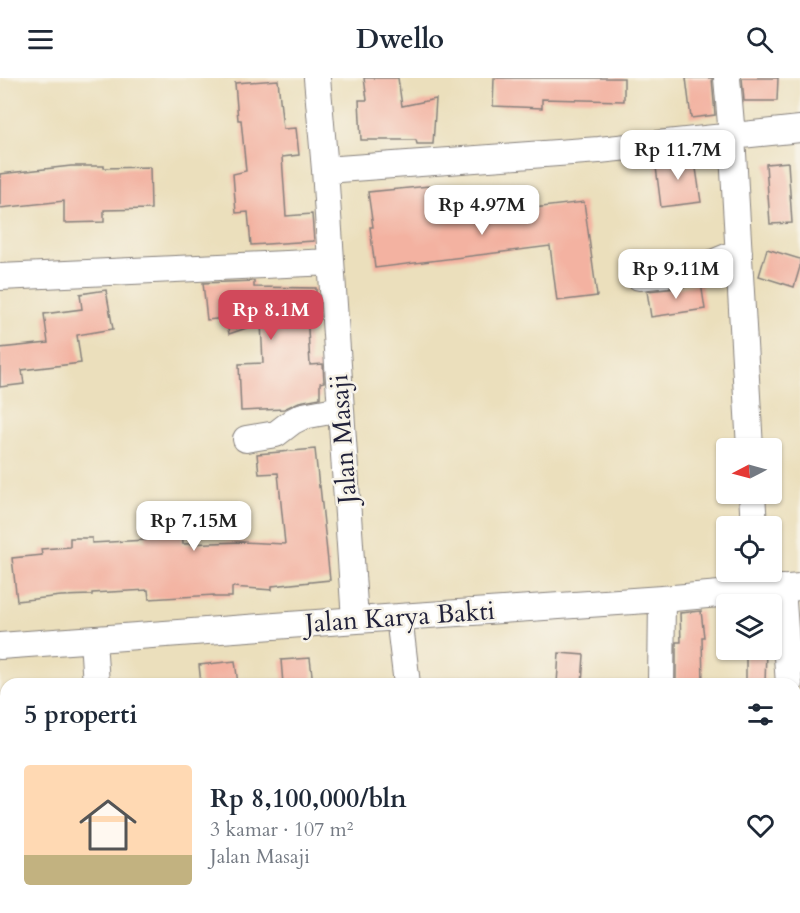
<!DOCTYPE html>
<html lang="id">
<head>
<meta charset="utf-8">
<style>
	body { margin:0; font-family:Cardo,serif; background:#f2f2f3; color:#1f2937; height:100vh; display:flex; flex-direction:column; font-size:22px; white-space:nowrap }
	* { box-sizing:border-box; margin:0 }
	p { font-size:20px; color:#747a83 }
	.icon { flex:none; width:33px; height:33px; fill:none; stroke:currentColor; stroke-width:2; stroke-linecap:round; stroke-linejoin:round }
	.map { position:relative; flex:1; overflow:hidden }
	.side { position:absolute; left:0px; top:600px; width:801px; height:236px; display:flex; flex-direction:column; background:#fff; border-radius:18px 18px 0 0; box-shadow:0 2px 4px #0004 }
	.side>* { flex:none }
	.needle { width:39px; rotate:264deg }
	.buttons { position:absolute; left:716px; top:360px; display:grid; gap:12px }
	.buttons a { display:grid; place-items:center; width:66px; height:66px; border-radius:6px; background:#fff; box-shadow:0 2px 4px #0004; font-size:30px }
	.price { position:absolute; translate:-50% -51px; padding:0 14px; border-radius:12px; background:#fff; color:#222; font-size:20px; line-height:39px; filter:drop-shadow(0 2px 3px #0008) }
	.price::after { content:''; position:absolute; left:50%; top:36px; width:18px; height:14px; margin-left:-9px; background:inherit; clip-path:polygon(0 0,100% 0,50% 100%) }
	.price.on { background:#d1495b; color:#fff }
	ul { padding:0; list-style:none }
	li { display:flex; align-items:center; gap:18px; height:150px; padding:0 24px }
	li span { display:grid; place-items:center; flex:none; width:168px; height:120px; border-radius:6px; color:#555 }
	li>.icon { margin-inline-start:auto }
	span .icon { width:72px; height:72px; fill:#fffc; stroke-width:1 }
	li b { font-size:26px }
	h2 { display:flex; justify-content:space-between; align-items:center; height:72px; padding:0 24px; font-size:26px }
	header { display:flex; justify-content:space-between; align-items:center; height:78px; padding:0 24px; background:#fff; font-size:27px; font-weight:600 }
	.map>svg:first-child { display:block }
	.building { fill:#f3b2a1 }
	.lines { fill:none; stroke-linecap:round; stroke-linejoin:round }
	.minor-casing { stroke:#86807c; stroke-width:28 }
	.minor { stroke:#fff; stroke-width:26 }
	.labels { text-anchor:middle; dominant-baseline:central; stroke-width:5; stroke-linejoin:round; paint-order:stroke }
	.street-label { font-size:26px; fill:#22223b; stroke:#f7f3e8 }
</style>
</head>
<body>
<header><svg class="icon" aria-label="menu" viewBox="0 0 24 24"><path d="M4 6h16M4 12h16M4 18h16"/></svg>Dwello<svg class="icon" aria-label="search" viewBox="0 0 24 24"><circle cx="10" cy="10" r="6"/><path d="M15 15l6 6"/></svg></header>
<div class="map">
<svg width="800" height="835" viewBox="0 0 800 835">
	<rect width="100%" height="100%" fill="#f7f3e8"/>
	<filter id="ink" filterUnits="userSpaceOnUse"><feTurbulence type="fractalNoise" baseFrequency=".0167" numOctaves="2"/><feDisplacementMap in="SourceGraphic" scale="12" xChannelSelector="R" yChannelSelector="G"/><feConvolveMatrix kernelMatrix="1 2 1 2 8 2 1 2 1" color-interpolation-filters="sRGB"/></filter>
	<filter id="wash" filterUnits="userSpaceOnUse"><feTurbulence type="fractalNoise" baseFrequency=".008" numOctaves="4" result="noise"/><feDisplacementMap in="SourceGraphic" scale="24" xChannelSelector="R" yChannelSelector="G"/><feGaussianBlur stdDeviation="1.35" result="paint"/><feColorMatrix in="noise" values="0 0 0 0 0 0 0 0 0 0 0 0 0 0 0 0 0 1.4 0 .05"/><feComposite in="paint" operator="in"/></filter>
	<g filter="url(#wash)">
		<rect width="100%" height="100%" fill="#ebdfbc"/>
		<g id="blocks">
			<path class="building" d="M364,0H398L402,28L436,21L433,66H417L416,62H361L359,22H367Z
				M494,0H624V23L542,21V30L493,28Z
				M686,0H712L715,37L691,40Z
				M742,0H778L777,23H744Z
				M278,2L283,51L296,50L299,77L282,79L286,138L312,136L314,163L251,167L248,134L236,135L233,96L246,93L241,42H238L235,5Z
				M694,77L701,124L661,129L655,81Z
				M788,84L792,145L770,146L766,86Z
				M71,88H104V90L150,89L151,131L104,132V144L64,145V123L0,130V96Z
				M429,108L431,142L584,124L597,218L557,223L550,168L375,190L370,149H373L368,114Z
				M767,171L800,181V189L794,209L759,198Z
				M254,203V209L316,210V234H307L310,287L323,286L324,304L320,305V320L299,324L284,331L241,333L239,286L263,285L261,245L229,256L226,240L207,242L203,205Z
				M701,205L705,231L651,239L647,213L677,210Z
				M106,212L113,251L77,257L81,285L22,292L24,306L0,309V270L48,265L44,236L82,231L80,216Z
				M315,371L319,409L320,408L330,502L272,508V512L232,509V519H214V517L149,521L148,512L92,515V517L61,518L17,523L12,480L42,477L41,471L70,469V460H92V465L146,462L145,447L182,445L183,466L242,464L285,466L278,395L259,396L257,376Z
				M701,533L704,559H702L703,606H676V564H681L680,535Z
				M746,572H766L765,606H746Z
				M559,575L584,577L582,606H557Z
				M310,580L313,606H283L281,582Z
				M235,583L238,606H201L199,587Z"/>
		</g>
	</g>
	<g filter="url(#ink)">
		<use href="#blocks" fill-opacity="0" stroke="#86807c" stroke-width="1.5"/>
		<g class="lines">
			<g class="minor-casing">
				<path id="minor" d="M317,0L325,92L355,542
					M727,0L732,58L750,370
					M325,92L599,72L800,51
					M0,199L331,184
					M639,199L675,195L700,190L739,174
					M246,361L276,356L293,343L303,338L341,331
					M752,416L754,448
					M782,510L789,606
					M399,539L407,606
					M93,562L96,606
					M0,568L399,539L662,521L800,509
					M661,606L662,521
					M795,696L800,768
					M109,830V835
					M415,830V835"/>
			</g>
			<use href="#minor" class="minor"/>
		</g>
	</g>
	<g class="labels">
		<g class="street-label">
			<text transform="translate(343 361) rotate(-94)">Jalan Masaji</text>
			<text transform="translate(400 539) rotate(-4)">Jalan Karya Bakti</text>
		</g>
	</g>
</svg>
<div class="buttons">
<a><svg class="needle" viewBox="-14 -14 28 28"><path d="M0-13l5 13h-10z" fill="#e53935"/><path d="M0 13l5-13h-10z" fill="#747a83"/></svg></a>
<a><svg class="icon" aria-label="locate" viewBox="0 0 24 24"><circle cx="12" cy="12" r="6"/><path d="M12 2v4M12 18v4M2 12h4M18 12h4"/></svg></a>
<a><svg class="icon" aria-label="layers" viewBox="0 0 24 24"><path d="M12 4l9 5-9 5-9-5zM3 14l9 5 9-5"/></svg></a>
</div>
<b class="price" style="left:678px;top:103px">Rp 11.7M</b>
<b class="price" style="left:482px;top:158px">Rp 4.97M</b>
<b class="price" style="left:676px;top:222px">Rp 9.11M</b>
<b class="price on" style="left:271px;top:263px">Rp 8.1M</b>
<b class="price" style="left:194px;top:474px">Rp 7.15M</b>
<section class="side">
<h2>5 properti<svg class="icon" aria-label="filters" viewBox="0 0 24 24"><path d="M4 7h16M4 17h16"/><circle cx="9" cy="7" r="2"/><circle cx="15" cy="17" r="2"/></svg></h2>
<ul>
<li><span style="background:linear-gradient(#ffd9b3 75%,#c2b280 0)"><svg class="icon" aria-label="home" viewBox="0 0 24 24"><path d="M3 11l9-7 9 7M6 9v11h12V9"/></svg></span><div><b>Rp 8,100,000/bln</b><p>3 kamar · 107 m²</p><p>Jalan Masaji</p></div><svg class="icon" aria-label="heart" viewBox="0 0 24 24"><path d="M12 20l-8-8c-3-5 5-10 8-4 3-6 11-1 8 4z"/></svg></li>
</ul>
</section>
</div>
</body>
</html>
